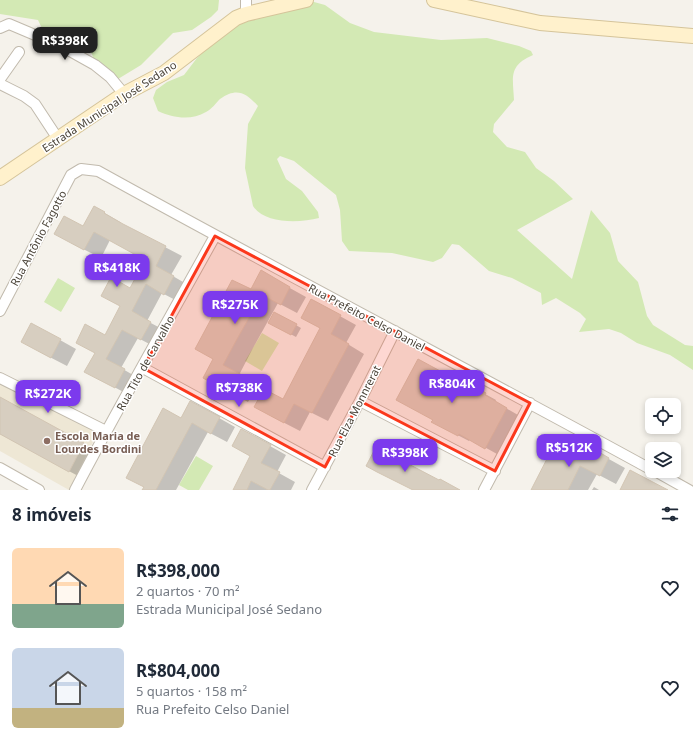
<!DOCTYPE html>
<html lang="pt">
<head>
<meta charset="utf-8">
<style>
	body { margin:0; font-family:"Noto Sans",sans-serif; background:#f6f6f7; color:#1f2937; height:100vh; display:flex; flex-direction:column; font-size:15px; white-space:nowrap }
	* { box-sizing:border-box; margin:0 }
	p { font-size:13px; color:#747a83 }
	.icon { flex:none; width:22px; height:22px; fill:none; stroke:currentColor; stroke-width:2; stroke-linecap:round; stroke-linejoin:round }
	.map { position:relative; height:490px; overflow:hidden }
	.sheet { display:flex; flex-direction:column; background:#fff; flex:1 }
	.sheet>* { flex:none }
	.controls { position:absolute; left:645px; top:398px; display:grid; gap:8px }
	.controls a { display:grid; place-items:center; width:36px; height:36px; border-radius:6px; background:#fff; box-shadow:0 2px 6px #0003; font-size:20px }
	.price { position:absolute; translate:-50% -34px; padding:0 9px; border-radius:8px; background:#7c3aed; color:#fff; font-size:13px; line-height:26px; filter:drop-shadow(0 1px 2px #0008) }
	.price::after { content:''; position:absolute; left:50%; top:24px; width:12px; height:9px; margin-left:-6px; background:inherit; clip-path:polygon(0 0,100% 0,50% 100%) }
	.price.current { background:#222; color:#fff }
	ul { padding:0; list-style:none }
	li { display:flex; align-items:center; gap:12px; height:100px; padding:0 12px }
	li span { display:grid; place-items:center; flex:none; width:112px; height:80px; border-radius:6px; color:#555 }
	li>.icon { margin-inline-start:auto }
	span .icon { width:48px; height:48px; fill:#fffc; stroke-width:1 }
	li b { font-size:17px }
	h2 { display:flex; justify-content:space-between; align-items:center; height:48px; padding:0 12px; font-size:17px }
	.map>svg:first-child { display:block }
	.education { fill:#eee7d5 }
	.green { fill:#d3e9b4 }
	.shadow { fill:#0003 }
	.building { fill:#d7cec0; stroke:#d2c5b3 }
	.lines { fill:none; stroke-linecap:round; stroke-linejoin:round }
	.street-casing { stroke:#c1baad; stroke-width:12 }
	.secondary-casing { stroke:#d5c49a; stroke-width:16 }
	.street { stroke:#fff; stroke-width:10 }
	.secondary { stroke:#fff1cc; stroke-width:14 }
	.marked { fill:#fb381c; fill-opacity:0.2; stroke:#fb381c; stroke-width:3; stroke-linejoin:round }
	.education-dot { fill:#8d6e63; stroke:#fff; stroke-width:1.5 }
	.labels { text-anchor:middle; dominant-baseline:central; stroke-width:3; stroke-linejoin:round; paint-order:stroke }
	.street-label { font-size:11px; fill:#4a4338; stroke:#fff }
	.education-label { font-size:11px; font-weight:bold; fill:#785e54; stroke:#fff; text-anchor:start }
</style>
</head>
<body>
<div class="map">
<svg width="693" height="490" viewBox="0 0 693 490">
	<rect width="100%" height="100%" fill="#f5f2eb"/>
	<path class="education" d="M0,381L98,432L69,490L0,451Z"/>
	<path class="green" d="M0,0H219L218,10L211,17L192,30L173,33L141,65L118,79L111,80L98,73L92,54L88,50L67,52L47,39L38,20L0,14Z
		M294,2H314L325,5L350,23L374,32L441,40L487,38L519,46L531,51L533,55C508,66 513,77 514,100L494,124L493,132L507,147L525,152L536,168L554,181L573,199L517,230L572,279L591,210L610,233L618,261L638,282L647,316L653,325L685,345L693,346V370L670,355L637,343L621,333L609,329L579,332L586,319L580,313L556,298L542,305L541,293L512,278L489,271L459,245L452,244L442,258L433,262L392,253L349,251L342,241L340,210L336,195L294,161L280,156L277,159L286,179L302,191L318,212L319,218C299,223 265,224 253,206L245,168L248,124L258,106C246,93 237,87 220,99C216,103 212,109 206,112C191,121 173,118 158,111L153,98L156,90L167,82L184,75L197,58L220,35L249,18Z
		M58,278L75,288L61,312L44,302Z
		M262,333L279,343L262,371L245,361Z
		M196,456L213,466L199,490H188L179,485Z"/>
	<path class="shadow" d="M94,207L120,222L119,223L123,225L182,256L171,275L190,286L181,303L162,293L147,321L166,331L157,348L138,338L121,368L140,379L131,396L86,372L146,260L110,240L101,258L71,243L84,227Z
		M261,272L306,297L297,313L278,303L253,348L239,375L257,385L248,402L204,378Z
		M311,300L356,325L346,343L364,354L328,421L310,412L300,431L271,416L283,400L321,328Z
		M275,313L301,328L296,337L270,323Z
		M60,340L76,349L67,366L38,351Z
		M456,378L496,400L495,402L518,415L497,454L470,439L469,441L444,428Z
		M0,398L95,450L80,477L0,434Z
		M219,418L235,427L227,442L208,432L176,490H143L181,419Z
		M580,443L625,468L616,484L597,474L588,490H531L570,462Z
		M270,446L286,455L277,472L295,482L291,490H234Z
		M594,487L599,490H592Z"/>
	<path class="building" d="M94,206L105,212L104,213L123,224L166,246L156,266L174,276L164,295L146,284L132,311L151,322L141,340L122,330L106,359L125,369L115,388L84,372L95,353L76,343L85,324L105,335L120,306L101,296L111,277L130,288L145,260L94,232L84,250L54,234L64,216L83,226Z
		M261,270L290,287L281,305L262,295L237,339L223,365L242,375L232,394L203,378L213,359L195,349L232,280L251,289Z
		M311,299L341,315L331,334L349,344L312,413L294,404L284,423L254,407L264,389L283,399L297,372L320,328L301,318Z
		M274,312L297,324L291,335L268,323Z
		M31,323L61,339L51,358L21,342Z
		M418,359L455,379L456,376L486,393L485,395L507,408L485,449L459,434L458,436L431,422L433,420L396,400Z
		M0,397L84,443L69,472L0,434Z
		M190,401L220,417L211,434L192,423L156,490H142L144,487L126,478L163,408L181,418Z
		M241,429L271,445L261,463L280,472L270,490H268L251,481L247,490H233L250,456L232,446Z
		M580,441L609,458L600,476L580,466L568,490H531L551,451L570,460Z
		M376,447L439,480L440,479L460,490H413L377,472L366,466Z
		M630,470L668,490H620Z"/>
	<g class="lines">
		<g class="street-casing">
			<path id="street" d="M246,14V0
				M0,28L9,24L61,46L95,65L110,77L124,94
				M0,79L19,52
				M0,84L24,96L35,104L58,139
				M0,311L71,175L81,169L98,171C282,273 468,369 652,470
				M143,368L325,467
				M0,378L106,431
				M360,401L495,471
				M0,468L39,490
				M655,471L689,490
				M75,490C120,404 168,321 215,236
				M312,490L360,401L395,331
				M484,490L530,403"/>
		</g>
		<g class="secondary-casing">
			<path id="secondary" d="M434,0L540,23L693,36
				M0,178L124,94L164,73L236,18L246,14L306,0"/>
		</g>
		<use href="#street" class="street"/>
		<use href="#secondary" class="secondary"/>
	</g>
	<path class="marked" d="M215,236L530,403L495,471L360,401L325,467L143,368Z"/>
	<circle class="education-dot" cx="47" cy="441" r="4"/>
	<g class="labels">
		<g class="street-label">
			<text transform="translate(109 106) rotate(-33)">Estrada Municipal José Sedano</text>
			<text transform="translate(38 238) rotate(-62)">Rua Antônio Fagotto</text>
			<text transform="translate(367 317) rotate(28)">Rua Prefeito Celso Daniel</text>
			<text transform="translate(145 363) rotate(-61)">Rua Tito de Carvalho</text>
			<text transform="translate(354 411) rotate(-63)">Rua Elza Monnrerat</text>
		</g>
		<g class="education-label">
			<text x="55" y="435">Escola Maria de<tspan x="55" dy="13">Lourdes Bordini</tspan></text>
		</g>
	</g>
</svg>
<div class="controls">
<a><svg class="icon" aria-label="locate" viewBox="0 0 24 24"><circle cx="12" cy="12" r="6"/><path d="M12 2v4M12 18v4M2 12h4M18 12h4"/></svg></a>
<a><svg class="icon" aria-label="layers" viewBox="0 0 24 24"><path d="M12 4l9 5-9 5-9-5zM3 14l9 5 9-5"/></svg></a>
</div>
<b class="price current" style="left:65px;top:61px">R$398K</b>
<b class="price" style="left:117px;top:288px">R$418K</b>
<b class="price" style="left:235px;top:325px">R$275K</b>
<b class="price" style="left:452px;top:404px">R$804K</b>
<b class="price" style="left:239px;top:408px">R$738K</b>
<b class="price" style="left:48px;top:414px">R$272K</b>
<b class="price" style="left:569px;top:468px">R$512K</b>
<b class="price" style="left:405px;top:473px">R$398K</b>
</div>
<section class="sheet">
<h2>8 imóveis<svg class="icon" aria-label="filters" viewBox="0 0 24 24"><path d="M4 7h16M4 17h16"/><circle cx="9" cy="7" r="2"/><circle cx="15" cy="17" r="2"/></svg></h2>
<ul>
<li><span style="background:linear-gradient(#ffd9b3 70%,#7fa58c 0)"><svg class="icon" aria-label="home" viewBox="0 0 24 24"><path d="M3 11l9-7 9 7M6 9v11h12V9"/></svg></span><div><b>R$398,000</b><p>2 quartos · 70 m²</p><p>Estrada Municipal José Sedano</p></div><svg class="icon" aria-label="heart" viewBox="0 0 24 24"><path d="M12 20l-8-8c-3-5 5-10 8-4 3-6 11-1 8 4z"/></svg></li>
<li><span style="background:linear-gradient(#c9d6e8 75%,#c2b280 0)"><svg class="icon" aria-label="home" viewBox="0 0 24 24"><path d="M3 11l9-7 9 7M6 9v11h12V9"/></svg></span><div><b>R$804,000</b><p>5 quartos · 158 m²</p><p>Rua Prefeito Celso Daniel</p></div><svg class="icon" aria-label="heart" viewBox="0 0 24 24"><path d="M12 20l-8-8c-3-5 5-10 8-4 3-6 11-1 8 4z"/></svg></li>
</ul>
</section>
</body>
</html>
